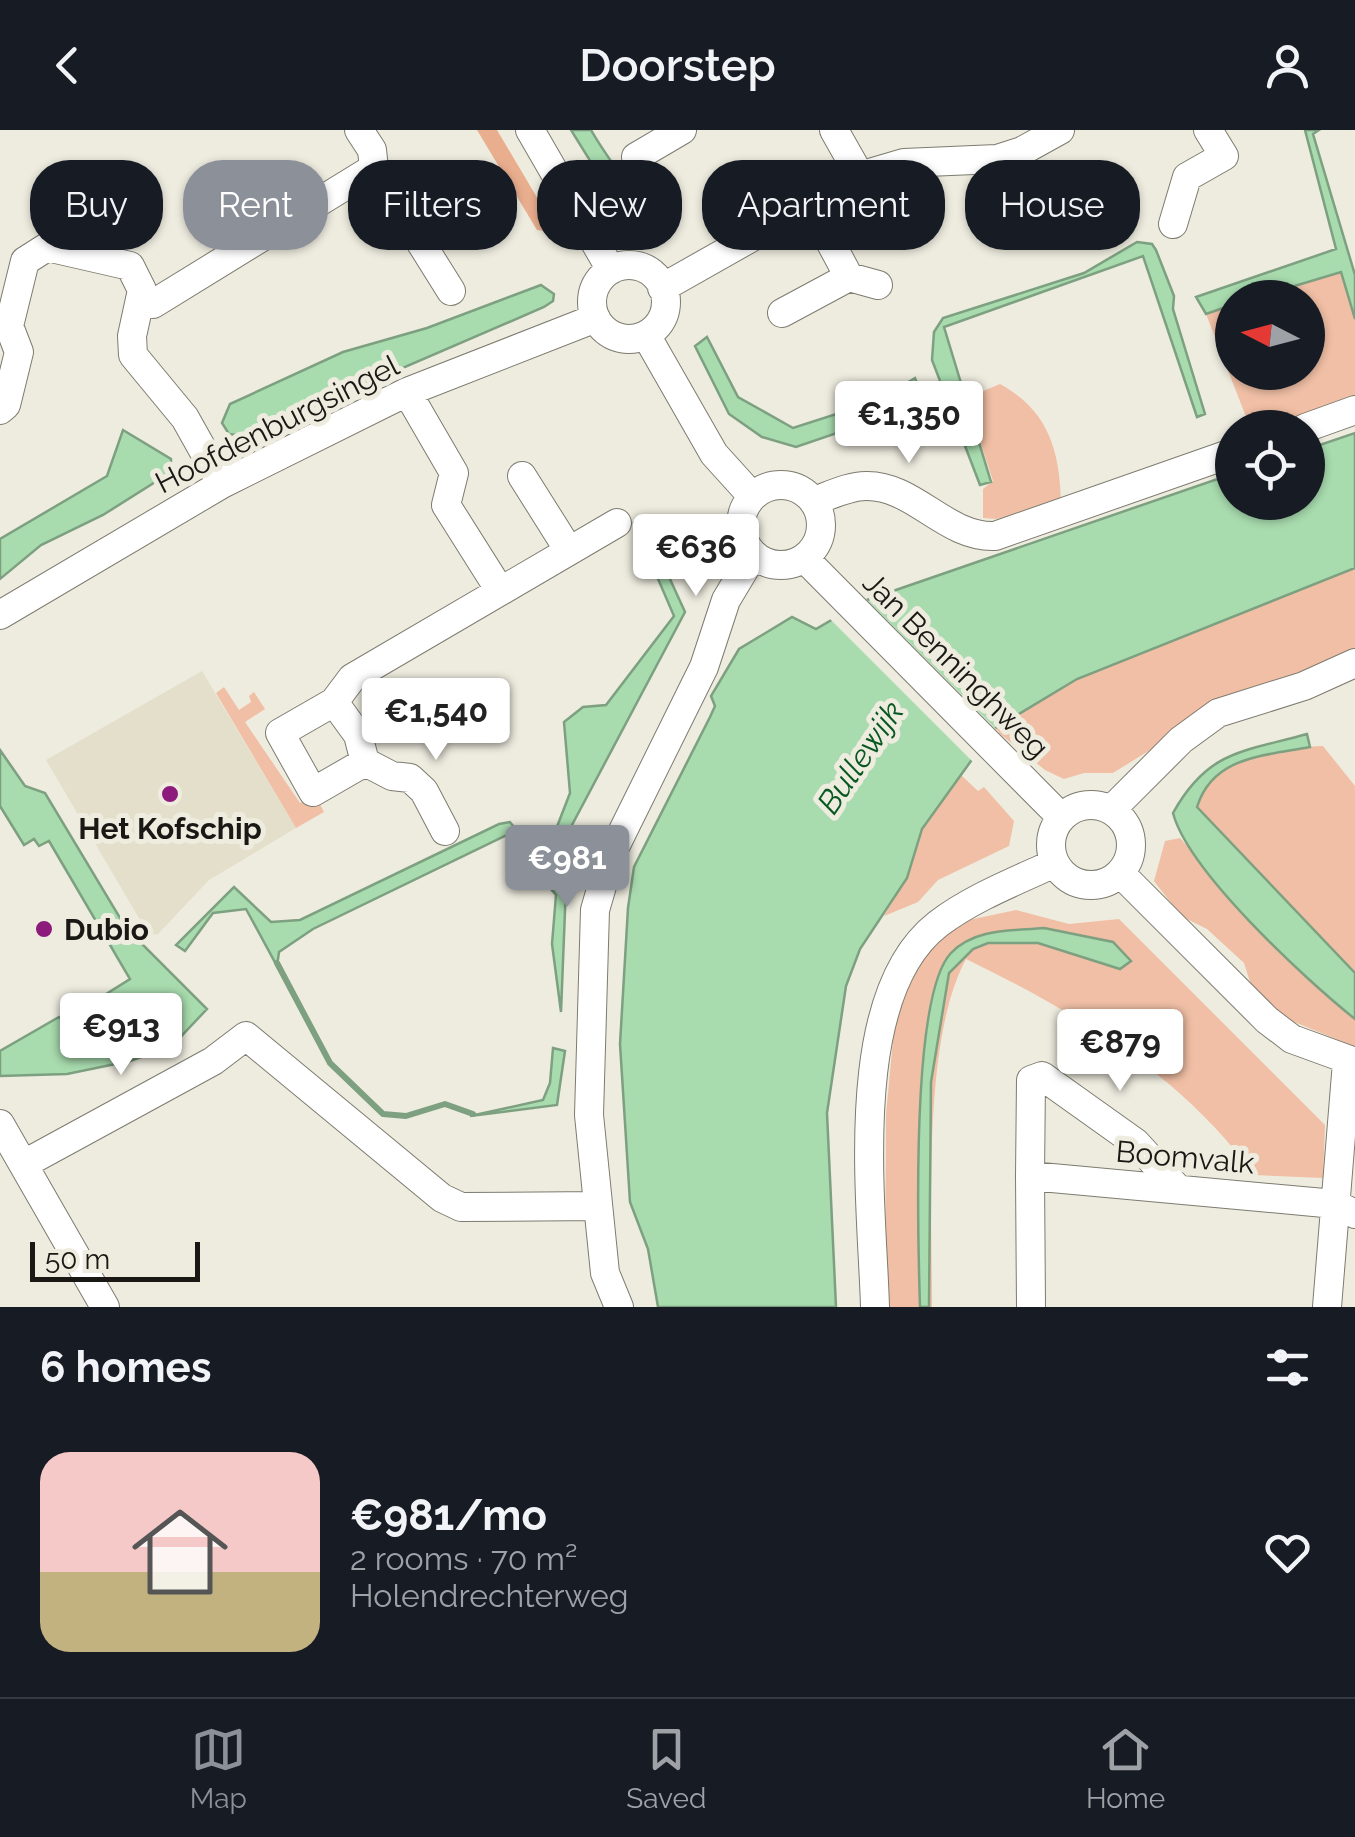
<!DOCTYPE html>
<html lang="en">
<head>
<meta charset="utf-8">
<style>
	body { margin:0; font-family:Raleway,sans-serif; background:#20242c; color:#f1f3f6; height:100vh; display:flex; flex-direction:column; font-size:38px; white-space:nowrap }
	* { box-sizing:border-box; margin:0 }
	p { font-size:32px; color:#9ea1a6 }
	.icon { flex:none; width:55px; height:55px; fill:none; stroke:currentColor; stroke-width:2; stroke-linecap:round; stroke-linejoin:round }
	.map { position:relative; height:1177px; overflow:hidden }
	.sheet { display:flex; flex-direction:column; background:#171b24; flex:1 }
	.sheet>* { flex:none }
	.hud { position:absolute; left:30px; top:30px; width:1295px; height:90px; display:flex; gap:20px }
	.needle { width:65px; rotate:276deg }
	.controls { position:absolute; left:1215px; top:150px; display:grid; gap:20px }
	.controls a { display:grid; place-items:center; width:110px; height:110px; border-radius:50%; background:#171b24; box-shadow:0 2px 8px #0004; font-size:50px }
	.scale { position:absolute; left:30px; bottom:25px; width:170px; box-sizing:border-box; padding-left:10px; border:5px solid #191814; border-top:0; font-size:28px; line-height:35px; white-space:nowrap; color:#191814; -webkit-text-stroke:8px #eeecdf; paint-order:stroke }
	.price { position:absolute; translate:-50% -85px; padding:0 22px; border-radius:10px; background:#fff; color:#222; font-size:32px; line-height:65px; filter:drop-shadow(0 2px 5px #0008) }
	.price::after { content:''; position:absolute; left:50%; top:60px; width:30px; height:22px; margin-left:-15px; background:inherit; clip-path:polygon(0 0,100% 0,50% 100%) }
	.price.on { background:#8c9099; color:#fff }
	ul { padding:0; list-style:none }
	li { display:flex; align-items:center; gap:30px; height:250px; padding:0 40px }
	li+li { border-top:2px solid #363941 }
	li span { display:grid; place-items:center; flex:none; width:280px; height:200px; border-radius:30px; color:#555 }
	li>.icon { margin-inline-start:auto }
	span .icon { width:120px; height:120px; fill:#fffc; stroke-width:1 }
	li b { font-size:42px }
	h2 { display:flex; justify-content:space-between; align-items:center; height:120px; padding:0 40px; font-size:42px }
	.tag { padding:0 35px; border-radius:40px; background:#171b24; box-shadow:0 2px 8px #0004; font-size:35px; line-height:90px }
	.tag.on { background:#8c9099; color:#fff }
	header { display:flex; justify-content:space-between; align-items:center; height:130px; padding:0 40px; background:#171b24; font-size:45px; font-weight:600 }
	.dock { display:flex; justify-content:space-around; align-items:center; height:140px; border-top:2px solid #363941; background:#171b24; font-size:28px; color:#9ea1a6 }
	.dock a { display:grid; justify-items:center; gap:5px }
	.dock .on { color:#8c9099 }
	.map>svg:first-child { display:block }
	.built { fill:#e3dfcb }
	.green { fill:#f0bfa5 }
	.forest { fill:#e9ae8e }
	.water { fill:#a8dbae; stroke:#7da080; stroke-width:2.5 }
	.pier { fill:#eeecdf }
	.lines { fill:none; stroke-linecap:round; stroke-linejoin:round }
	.stream { stroke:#7da080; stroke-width:6 }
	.minor-casing { stroke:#7d7b6f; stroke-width:30 }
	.minor { stroke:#fff; stroke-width:28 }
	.poi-dot { fill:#8d1b7c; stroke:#eeecdf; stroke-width:4 }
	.labels { text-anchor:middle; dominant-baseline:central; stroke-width:10; stroke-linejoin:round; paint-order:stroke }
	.street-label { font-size:30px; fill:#191814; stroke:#eeecdf }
	.poi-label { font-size:30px; font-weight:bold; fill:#191814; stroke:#eeecdf }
	.water-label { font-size:32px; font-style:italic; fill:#085822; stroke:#eeecdf }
</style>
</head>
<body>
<header><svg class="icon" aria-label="back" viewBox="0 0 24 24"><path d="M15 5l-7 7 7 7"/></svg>Doorstep<svg class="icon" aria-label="person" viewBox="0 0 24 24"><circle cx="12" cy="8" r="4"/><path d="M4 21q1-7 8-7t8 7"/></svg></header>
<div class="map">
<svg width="1355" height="1177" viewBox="0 0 1355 1177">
	<rect width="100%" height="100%" fill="#eeecdf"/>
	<path class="built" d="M202,541L296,698L209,750L158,804L149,805L46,630Z"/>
	<path class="green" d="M1341,142L1355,189V274L1282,297H1250L1206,184L1232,175V242H1308V168L1258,167Z
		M1000,254C1049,281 1060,321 1061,375L996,389L983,388V359L993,351L966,268Z
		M1355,438V520L1163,612L1113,643H1084L1064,649L1045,640L994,599L1077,549Z
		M224,557L239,580L251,572L249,566L254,562L265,579L245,592L300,673L316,667L324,682L296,698L216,563Z
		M1323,616L1355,656V843L1197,677C1213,627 1275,618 1323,616Z
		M961,645L978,661L984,657L1014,691L1009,716L938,750L918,772L884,786L907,748L922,699Z
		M1180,708L1279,819L1355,889V917L1280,886L1252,858L1244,833L1207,799L1181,786L1154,751L1165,711Z
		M1016,780L1069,794L1119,789L1325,995L1323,1048L1254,1045C1182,945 1075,882 966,829C922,910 932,1084 932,1177H885L886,984L897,869L936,811L964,791Z"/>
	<path class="forest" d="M477,0H497L558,103L537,100Z"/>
	<path class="water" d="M571,0H591C608,30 630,55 646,85L633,95L625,87Z
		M1305,0H1319L1313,4L1355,145V189L1341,142L1258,167L1232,168V175L1206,184L1196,167L1336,119Z
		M1137,112L1152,114L1156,120L1174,166L1173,179L1205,284L1197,287L1143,126L944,197L991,352L980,355L932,230L934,202L943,188L1084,143Z
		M541,155L554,164L553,171L544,177L245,306L229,304L222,293L230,274L343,222L427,198Z
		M707,207L738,267L793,298L877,271L915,248L925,273L796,317L762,307L729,284L695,216Z
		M123,300L171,329V342L103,385L41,415L0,449V409L107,346Z
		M1355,303V438L1077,549L994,599L922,699L907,748L860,819L846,856L827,983L836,1177H658L648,1119L630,1072L620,914L628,778L634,737L710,587L715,576L711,566L739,519L792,487L816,499L864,471L1232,344V372H1308V319Z
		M643,390L685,482L572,695L559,733L566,756L561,882L552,814L556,765L544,751L527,742L507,705L313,799L279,822L277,836L246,779L213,783L185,821L176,815L234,757L271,792L300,790L499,694L510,692L543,733L570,663L564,592L583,577L606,575L674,486L634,393Z
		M1307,604L1310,617C1264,626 1213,626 1197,677L1355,843V889C1306,850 1188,741 1173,683C1208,620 1243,622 1307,604Z
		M0,620L25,656L45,663L126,798L207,879L172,916L130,931L67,944L0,946V921L59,887L63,891L130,849L49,711L39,716L34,709L24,715L0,676Z
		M1044,798L1113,812L1131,831L1120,839L1038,813H988L973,819L949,843L931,952L929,1177H920C918,1112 910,866 951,823C975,798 1011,801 1044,798Z
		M553,918L565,921L557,975L470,986L543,970L550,953Z"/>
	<path class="pier" d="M863,466L999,602L975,634L826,485Z"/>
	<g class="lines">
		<path class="stream" d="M277,833L330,933L383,984L406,986L445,974L473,984"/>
		<g class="minor-casing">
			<path id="minor" d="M359,0L372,20L374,38L451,161
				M530,0L611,140
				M834,0L860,46
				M636,27L682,0
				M1173,94L1187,47L1224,26L1208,0
				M592 172a37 37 0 1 1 74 0a37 37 0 1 1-74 0Z
				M849,147L878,155
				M662,158L860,46L904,33L997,29L1022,21L1060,0
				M140,171L153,174L374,38
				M782,183L849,147L811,76
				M646,205L714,324L752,366
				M407,262L454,343L446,375L499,459
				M0,280L6,275L19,222L9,196L25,131L47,117L130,136L142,160L132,206L133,225L185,288L222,354
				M1305,298L1355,280
				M522,346L568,419
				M741 395a40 40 0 1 1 80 0a40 40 0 1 1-80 0Z
				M814,371C831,365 849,356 866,356C914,355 946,408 995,406L1232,323
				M804,428L1061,687
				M0,485L222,354L407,262L596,188
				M334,572L358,605L365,632L392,646L410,648L424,661L445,701
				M365,632L313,662L280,603L334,572L352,548L617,393
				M1051 715a40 40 0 1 1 80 0a40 40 0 1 1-80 0Z
				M1111,680L1181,610L1218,583L1304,556L1355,533
				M1120,743L1267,890L1292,909L1355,932
				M0,994L105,1177
				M24,1034L213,931L246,906L442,1068L461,1077L598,1076
				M1030,1046L1031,950L1042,946L1136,1013L1178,1059
				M619,1177L605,1143L589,985L595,780L611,725L704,537L726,470L753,425
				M875,1177C872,1071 845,866 938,794C972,768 1016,751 1055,733
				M1031,1177L1030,1046L1335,1074L1355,1084
				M1327,1177L1347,932"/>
		</g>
		<use href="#minor" class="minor"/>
	</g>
	<g class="poi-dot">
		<circle cx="170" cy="664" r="10"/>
		<circle cx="44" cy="799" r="10"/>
	</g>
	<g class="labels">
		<g class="street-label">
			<text transform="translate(277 294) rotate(-27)">Hoofdenburgsingel</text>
			<text transform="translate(956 535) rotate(45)">Jan Benninghweg</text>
			<text transform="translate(1185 1027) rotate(5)">Boomvalk</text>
		</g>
		<g class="poi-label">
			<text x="170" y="698">Het Kofschip</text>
			<text x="64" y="799" text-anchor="start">Dubio</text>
		</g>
		<g class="water-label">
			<text transform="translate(860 627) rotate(-56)">Bullewijk</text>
		</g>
	</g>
</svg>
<div class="controls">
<a><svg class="needle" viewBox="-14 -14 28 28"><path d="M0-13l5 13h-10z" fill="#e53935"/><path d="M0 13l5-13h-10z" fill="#9ea1a6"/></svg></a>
<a><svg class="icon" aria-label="locate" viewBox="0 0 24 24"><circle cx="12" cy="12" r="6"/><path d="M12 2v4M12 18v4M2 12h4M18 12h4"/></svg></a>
</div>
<div class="scale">50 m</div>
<b class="price" style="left:909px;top:336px">€1,350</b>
<b class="price" style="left:696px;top:469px">€636</b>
<b class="price" style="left:436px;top:633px">€1,540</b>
<b class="price on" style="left:567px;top:780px">€981</b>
<b class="price" style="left:121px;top:948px">€913</b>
<b class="price" style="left:1120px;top:964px">€879</b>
<div class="hud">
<a class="tag">Buy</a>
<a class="tag on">Rent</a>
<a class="tag">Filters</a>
<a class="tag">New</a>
<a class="tag">Apartment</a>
<a class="tag">House</a>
</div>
</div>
<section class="sheet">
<h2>6 homes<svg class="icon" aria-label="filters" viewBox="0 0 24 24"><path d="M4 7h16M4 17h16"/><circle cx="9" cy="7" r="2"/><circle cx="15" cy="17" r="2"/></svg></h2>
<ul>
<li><span style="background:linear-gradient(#f6c9c9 60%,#c2b280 0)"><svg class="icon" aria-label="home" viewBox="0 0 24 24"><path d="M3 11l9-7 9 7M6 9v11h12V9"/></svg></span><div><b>€981/mo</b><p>2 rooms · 70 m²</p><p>Holendrechterweg</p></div><svg class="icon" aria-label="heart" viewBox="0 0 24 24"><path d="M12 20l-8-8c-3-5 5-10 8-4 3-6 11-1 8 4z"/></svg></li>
</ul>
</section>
<nav class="dock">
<a class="on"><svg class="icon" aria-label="map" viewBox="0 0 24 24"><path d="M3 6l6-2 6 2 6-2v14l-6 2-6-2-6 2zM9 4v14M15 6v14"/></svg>Map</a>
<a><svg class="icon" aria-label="saved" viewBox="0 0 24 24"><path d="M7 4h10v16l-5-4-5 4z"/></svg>Saved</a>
<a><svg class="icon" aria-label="home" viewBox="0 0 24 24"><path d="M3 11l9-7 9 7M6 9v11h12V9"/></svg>Home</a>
</nav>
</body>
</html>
